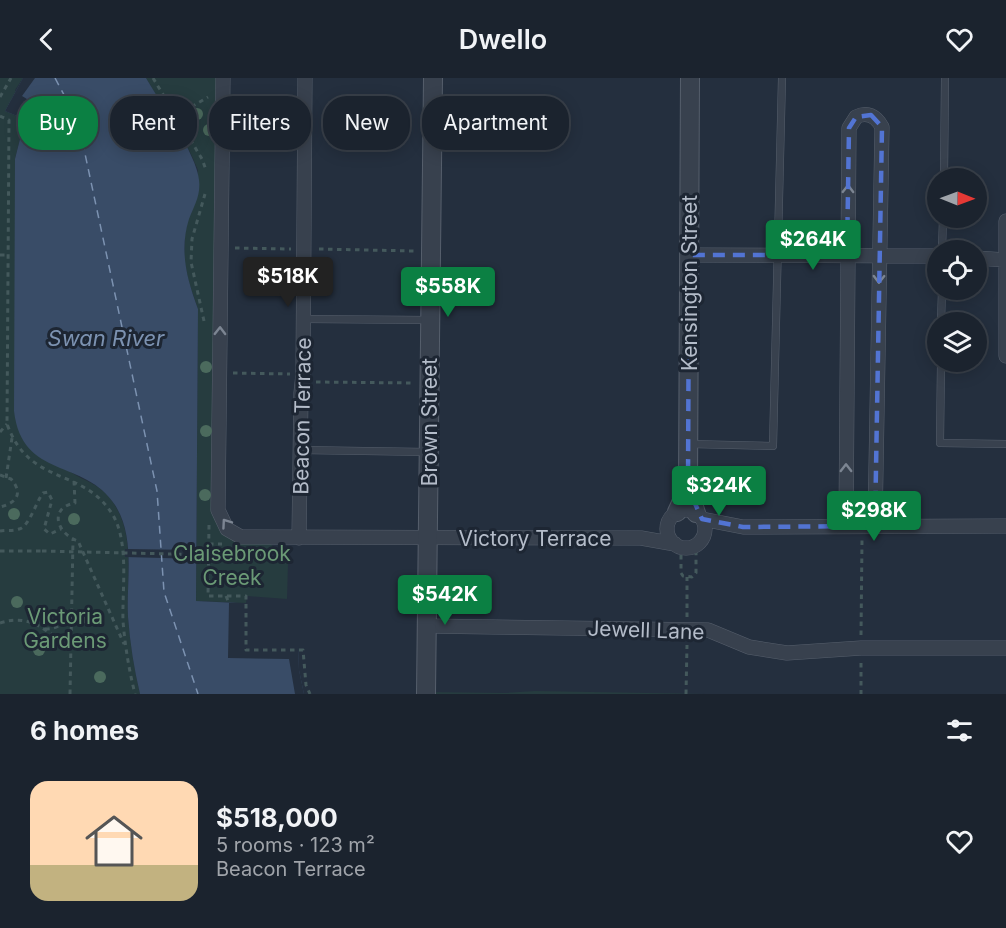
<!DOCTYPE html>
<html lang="en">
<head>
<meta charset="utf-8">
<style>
	body { margin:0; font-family:Inter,sans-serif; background:#282f3a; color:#f1f3f6; height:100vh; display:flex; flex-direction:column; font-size:22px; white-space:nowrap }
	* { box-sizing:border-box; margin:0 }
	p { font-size:20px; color:#a0a4aa }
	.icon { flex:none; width:33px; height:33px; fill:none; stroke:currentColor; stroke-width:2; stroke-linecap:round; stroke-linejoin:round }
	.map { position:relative; height:616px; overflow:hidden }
	.side { display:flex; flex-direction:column; background:#1b232e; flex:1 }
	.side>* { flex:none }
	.banner { position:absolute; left:18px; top:18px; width:600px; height:54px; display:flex; gap:12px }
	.needle { width:39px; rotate:91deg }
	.buttons { position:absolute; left:927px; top:90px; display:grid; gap:12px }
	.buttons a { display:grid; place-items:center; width:60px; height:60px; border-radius:50%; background:#1b232e; box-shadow:0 3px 15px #0003,0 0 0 2px #39404a; font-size:30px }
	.price { position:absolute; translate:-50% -51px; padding:0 14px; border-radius:6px; background:#0b8043; color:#fff; font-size:20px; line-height:39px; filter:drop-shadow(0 2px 3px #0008) }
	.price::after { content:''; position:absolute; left:50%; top:36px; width:18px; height:14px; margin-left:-9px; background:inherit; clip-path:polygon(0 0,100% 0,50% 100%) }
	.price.active { background:#222; color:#fff }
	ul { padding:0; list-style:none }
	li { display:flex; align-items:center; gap:18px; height:150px; padding:0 30px }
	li+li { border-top:2px solid #39404a }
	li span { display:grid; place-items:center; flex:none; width:168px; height:120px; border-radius:18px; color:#555 }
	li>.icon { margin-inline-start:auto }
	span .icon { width:72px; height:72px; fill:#fffc; stroke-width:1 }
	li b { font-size:26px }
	h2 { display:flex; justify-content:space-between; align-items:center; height:72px; padding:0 30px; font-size:26px }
	.pill { padding:0 21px; border-radius:24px; background:#1b232e; box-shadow:0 3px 15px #0003,0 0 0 2px #39404a; font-size:21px; line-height:54px }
	.pill.active { background:#0b8043; color:#fff }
	header { display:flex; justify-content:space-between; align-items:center; height:78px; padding:0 30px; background:#1b232e; font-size:27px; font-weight:600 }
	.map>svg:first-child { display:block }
	.green { fill:#263c3f }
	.water { fill:#394c67 }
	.pier { fill:#242f3e }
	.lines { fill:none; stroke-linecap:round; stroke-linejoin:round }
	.ferry { stroke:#7c92b1; stroke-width:1.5; stroke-dasharray:8 6; stroke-linecap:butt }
	.service-casing { stroke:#565f6c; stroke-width:8 }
	.minor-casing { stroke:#565f6c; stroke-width:15 }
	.tertiary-casing { stroke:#565f6c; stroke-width:20 }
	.path { stroke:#44595c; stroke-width:3; stroke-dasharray:4.5 4.5; stroke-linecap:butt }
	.service { stroke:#38414e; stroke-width:7 }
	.minor { stroke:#38414e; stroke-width:14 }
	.tertiary { stroke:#38414e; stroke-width:18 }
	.path-bridge { stroke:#44595c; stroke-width:3; stroke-dasharray:4.5 4.5; stroke-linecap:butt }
	.tree { fill:#4b6a5d }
	.oneway { stroke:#7c8592 }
	.marked { fill:none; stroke:#5274d3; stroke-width:4.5; stroke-dasharray:12 8; stroke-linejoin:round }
	.labels { text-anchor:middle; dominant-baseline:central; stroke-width:6; stroke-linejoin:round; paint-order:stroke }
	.street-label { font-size:21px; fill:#b4bcc9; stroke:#1d2633 }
	.park-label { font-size:21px; fill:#6b9a76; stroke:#1d2633 }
	.water-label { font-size:22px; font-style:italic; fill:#7c92b1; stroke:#1d2633 }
</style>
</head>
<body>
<header><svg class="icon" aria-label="back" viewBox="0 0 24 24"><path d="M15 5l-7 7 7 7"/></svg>Dwello<svg class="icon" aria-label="heart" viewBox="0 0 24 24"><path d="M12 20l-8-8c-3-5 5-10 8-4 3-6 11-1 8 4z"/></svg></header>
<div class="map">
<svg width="1006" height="616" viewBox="0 0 1006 616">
	<rect width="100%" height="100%" fill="#242f3e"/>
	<path class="green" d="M0,0H23L15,12L27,42L20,61L15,81L16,345C33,361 51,380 71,394C84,403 99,406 109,419C137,453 126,498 128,539C130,564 134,591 140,616H0Z
		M146,0H223L218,432L227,451L265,459L288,486L287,521L247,518L246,525L196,523L198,231L189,205L184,181L185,156L198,92L190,74Z
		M535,613L706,616H708H427L426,614L505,615Z"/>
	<path class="water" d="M23,0H146C160,24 197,77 199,102C201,117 194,128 189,141C179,173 187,201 198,231L196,523L238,525V569H298L299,592L304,616H140C134,591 130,565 128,539C126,503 136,460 115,427C85,380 22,402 14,333L15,81L20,61L27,42L5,33Z"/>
	<path class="pier" d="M23,0H35L22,18L35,26L27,42L5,33Z
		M125,471L200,472V481L125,479Z
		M229,525H238V569H298L299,592L304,616H295L289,581L228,580Z"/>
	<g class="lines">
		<path class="ferry" d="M55,0L78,43L157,413L164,514L198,616"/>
		<g class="service-casing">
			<path id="service" d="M944,100L945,0
				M942,172L943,140
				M304,241L430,242
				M941,244L942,212
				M941,284L940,365L1006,366
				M690,366L773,368L782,0
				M300,372L428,374"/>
		</g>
		<g class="minor-casing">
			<path id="minor" d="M223,0L218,432L227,451L241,459L641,460L675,466
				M1006,143V278
				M689,177L938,178
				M976,180L1006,182
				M667 451a19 19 0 1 1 38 0a19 19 0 1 1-38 0Z
				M702,441L743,449L1006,448
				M846,448L849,50L856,39C867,33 876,38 882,49L875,448
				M299,460L301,315L303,296L305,0
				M427,548L708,552L749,569L787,575L861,570H1006"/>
		</g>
		<g class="tertiary-casing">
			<path id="tertiary" d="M690,0L688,410L696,435
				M677,434L688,410
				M426,616C429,411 430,205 433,0"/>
		</g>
		<path class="path" d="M153,0L202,81L206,92
			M0,19L11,0
			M0,38L9,42L7,346C30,410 85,388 114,439C129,467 122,512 123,543C125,568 129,592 135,616
			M176,38L208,19
			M235,170L291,171
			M319,171L414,173
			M0,177H8
			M204,243L191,184L192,161L205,116
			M233,295L290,296
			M316,304L415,305
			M0,354L7,346
			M0,397L11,401C24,416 16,425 0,429
			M6,400L12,360
			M74,403L75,425C48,430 57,456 78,463L124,566
			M209,447L208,518H246V572H303L306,607L310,616
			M0,453C6,452 14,453 19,451C29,449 36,424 43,415L48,414L52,422L44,451L50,456L61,451
			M209,466H222
			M0,473H42
			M214,477L280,478
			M681,477V495L683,498L692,499L696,495V467
			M226,518L229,525
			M687,539V499
			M0,545C31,535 46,553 70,570
			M45,551C57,551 63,546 72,538
			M861,557L862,462
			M861,585V616
			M70,616L73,462
			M686,616L687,567"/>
		<use href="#service" class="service"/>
		<use href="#minor" class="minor"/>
		<use href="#tertiary" class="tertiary"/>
		<path class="path-bridge" d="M42,473L214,477"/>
	</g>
	<g class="tree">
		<circle cx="197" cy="36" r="6"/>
		<circle cx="209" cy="52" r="6"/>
		<circle cx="206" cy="289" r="6"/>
		<circle cx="206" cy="353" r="6"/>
		<circle cx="205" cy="417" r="6"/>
		<circle cx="14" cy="436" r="6"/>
		<circle cx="74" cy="441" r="6"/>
		<circle cx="17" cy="524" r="6"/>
		<circle cx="87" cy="540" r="6"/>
		<circle cx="39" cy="572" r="6"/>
		<circle cx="100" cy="599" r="6"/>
	</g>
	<defs><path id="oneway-chevron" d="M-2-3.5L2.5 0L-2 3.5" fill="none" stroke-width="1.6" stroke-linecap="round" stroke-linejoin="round" transform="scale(1.5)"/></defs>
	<g class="oneway">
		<use href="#oneway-chevron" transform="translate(848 111) rotate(-89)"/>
		<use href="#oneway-chevron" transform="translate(879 201) rotate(91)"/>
		<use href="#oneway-chevron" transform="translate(220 253) rotate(-89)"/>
		<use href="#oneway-chevron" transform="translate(846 390) rotate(-90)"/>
		<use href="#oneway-chevron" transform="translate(226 445) rotate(-125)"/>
	</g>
	<path class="marked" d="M871,37L882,49L875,448L743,449L702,441L688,410L689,177H847L849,50L856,39Z"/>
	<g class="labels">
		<g class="street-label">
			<text transform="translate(689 205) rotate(-90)">Kensington Street</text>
			<text transform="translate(302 338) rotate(-89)">Beacon Terrace</text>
			<text transform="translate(429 344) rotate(-90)">Brown Street</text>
			<text x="535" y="460">Victory Terrace</text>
			<text transform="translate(646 552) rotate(2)">Jewell Lane</text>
		</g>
		<g class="park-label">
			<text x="232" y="475">Claisebrook<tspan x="232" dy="24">Creek</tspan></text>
			<text x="65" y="538">Victoria<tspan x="65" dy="24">Gardens</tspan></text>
		</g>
		<g class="water-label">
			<text x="106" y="260">Swan River</text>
		</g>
	</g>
</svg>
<div class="buttons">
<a><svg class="needle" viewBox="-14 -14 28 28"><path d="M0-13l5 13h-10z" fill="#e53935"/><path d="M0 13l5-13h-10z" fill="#a0a4aa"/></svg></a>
<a><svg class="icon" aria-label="locate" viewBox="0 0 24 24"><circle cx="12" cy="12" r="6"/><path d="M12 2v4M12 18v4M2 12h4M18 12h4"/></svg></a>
<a><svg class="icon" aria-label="layers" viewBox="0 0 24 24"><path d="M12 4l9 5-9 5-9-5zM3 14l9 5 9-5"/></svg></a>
</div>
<b class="price" style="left:813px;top:193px">$264K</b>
<b class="price active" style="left:288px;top:230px">$518K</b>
<b class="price" style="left:448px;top:240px">$558K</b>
<b class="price" style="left:719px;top:439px">$324K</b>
<b class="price" style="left:874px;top:464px">$298K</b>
<b class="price" style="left:445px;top:548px">$542K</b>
<div class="banner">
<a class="pill active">Buy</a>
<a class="pill">Rent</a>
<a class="pill">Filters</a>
<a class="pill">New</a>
<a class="pill">Apartment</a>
</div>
</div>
<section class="side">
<h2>6 homes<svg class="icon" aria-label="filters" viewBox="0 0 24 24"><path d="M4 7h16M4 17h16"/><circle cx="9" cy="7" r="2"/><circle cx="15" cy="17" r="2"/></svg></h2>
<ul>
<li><span style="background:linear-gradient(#ffd9b3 70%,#c2b280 0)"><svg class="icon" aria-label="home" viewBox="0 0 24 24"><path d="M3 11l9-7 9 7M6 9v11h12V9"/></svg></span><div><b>$518,000</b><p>5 rooms · 123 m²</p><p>Beacon Terrace</p></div><svg class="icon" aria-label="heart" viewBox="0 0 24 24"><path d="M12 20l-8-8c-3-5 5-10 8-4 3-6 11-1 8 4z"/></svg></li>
</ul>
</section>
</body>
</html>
